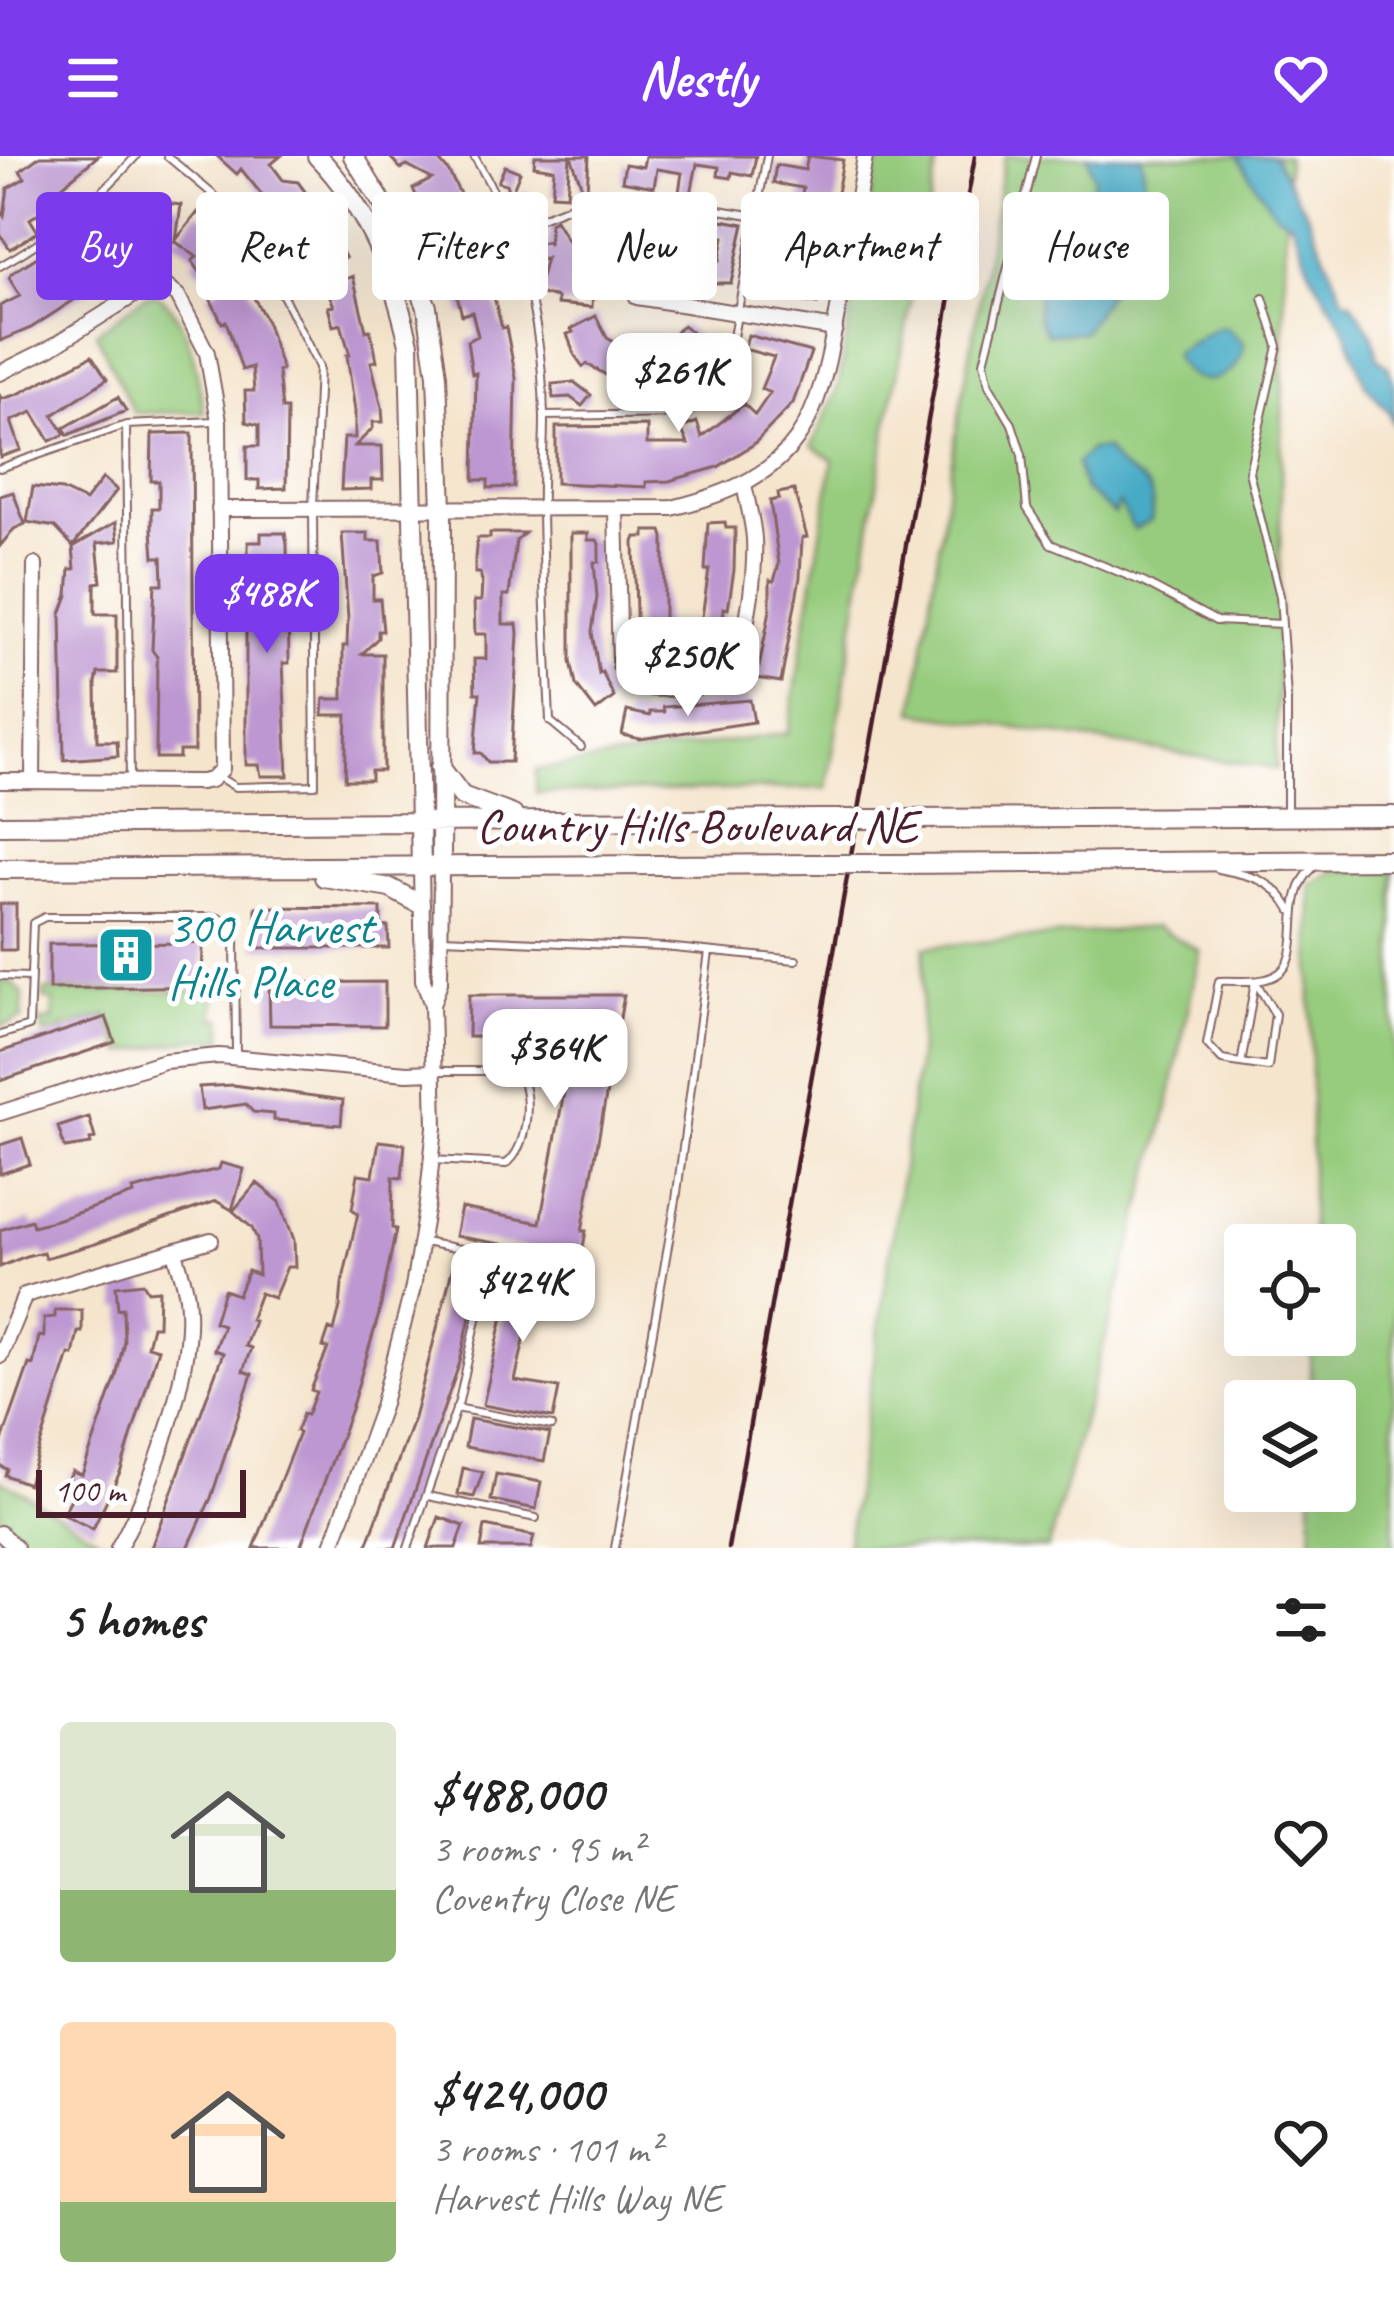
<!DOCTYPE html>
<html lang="en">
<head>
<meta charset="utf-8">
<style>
	body { margin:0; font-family:Caveat,sans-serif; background:#f6f6f6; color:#222; height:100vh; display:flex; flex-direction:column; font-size:45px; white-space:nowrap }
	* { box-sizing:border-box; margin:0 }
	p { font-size:39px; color:#767676 }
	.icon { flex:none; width:66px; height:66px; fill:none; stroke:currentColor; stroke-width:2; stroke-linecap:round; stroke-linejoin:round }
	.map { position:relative; height:1392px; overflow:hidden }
	.sheet { display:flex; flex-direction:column; background:#fff; flex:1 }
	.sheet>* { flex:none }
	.guide { position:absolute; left:36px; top:36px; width:1323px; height:108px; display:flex; gap:24px }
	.buttons { position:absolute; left:1224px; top:1068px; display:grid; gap:24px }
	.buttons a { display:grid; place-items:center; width:132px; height:132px; border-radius:12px; background:#fff; box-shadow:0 12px 48px #0002; font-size:60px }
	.scale { position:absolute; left:36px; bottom:30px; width:210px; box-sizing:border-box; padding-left:12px; border:6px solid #4a1f2b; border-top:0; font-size:33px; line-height:42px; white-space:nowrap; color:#4a1f2b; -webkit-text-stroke:9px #fff; paint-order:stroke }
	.price { position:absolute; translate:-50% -102px; padding:0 27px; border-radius:24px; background:#fff; color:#222; font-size:39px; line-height:78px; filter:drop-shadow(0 3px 6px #0008) }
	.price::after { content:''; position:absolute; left:50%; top:72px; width:36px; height:27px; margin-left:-18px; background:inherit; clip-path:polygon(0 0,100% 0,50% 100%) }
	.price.selected { background:#7c3aed; color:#fff }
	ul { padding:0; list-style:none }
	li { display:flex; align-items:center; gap:36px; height:300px; padding:0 60px }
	li span { display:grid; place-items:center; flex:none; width:336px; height:240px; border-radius:12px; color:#555 }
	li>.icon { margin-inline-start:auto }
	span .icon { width:144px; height:144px; fill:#fffc; stroke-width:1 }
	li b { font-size:51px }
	h2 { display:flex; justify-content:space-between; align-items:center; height:144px; padding:0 60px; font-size:51px }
	.chip { padding:0 42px; border-radius:12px; background:#fff; box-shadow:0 12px 48px #0002; font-size:42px; line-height:108px }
	.chip.selected { background:#7c3aed; color:#fff }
	header { display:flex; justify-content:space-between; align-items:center; height:156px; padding:0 60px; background:#7c3aed; color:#fff; font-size:54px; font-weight:800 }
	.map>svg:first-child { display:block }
	.green { fill:#97cc7e; stroke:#707654; stroke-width:3 }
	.water { fill:#47abc6; stroke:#486578; stroke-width:3 }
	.building { fill:#bd97d1; fill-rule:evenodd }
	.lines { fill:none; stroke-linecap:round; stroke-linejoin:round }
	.lane-casing { stroke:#866464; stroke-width:10 }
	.street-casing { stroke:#866464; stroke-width:18 }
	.secondary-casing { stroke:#866464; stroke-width:22 }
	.lane { stroke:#fff; stroke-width:6 }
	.street { stroke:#fff; stroke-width:14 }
	.secondary { stroke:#fff; stroke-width:18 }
	.rail { stroke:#4a1f2b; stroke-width:4.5 }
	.secondary-bridge-casing { stroke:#866464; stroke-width:22; stroke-linecap:butt }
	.secondary-bridge { stroke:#fff; stroke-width:18 }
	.labels { text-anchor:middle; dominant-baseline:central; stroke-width:10; stroke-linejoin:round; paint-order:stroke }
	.street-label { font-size:48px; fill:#4a1f2b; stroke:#fff }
	.culture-label { font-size:48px; fill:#0d838f; stroke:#fff; text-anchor:start }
</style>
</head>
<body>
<header><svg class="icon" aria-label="menu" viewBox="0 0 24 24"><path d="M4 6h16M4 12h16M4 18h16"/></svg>Nestly<svg class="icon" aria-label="heart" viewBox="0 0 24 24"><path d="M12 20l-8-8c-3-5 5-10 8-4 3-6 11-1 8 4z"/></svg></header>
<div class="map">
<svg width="1394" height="1392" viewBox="0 0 1394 1392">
	<rect width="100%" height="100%" fill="#fff"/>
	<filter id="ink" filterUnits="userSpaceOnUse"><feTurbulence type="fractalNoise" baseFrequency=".00833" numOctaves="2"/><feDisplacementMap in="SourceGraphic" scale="24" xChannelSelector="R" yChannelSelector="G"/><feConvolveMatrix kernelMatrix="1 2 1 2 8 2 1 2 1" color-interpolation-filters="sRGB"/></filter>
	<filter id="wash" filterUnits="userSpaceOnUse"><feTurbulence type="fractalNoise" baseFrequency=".004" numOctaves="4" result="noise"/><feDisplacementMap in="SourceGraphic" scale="48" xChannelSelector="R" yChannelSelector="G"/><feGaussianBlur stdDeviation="2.7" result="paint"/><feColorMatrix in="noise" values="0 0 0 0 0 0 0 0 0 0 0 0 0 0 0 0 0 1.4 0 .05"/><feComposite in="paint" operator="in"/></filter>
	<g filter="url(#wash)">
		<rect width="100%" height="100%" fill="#f5e5cd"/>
		<path class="green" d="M877,0H939L886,276L827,632L536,637V614L788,577L833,304L812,290L838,231Z
			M1005,0H1287L1276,613L914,556L957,271Z
			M156,138C191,161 197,218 204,256L134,257L96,177L147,139Z
			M1394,714V1392H1312L1311,1335H1335V1245H1311V1179H1335V1089H1311V728L1333,715Z
			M1156,771L1200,795L1167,956L1048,1392H847L918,903L925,791Z
			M0,826H11L23,838L22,863L0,871Z
			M204,829H216L214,862L223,863V883H196L123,897L107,859L44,878L40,865H53V844L44,843V835H204Z
			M0,1323L107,1388L104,1392H33L0,1360Z"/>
		<path class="water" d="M1087,0H1141C1157,68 1119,122 1083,176L1047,178L1038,162V132L1056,90L1077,77L1095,22Z
			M1237,0H1273L1307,58L1344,143L1351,145L1372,177L1378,202L1388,210L1394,227V270L1389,256L1365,228L1346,175L1312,119L1291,66L1274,56Z
			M1217,171H1226L1244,187C1240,228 1188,240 1174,197Z
			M1106,293C1125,330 1160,314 1151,365L1134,373L1119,347L1114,358L1085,334L1076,308L1090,294Z"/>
		<g id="blocks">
			<path class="building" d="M40,0H98L56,35L61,42L30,63L38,76L10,93L0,78V53L4,60L8,32L25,22L20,15Z
				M217,0H281L271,8L283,24L298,26L317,52L306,60L320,75L329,70L345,101L313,118L295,84L298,82L278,54L272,59L259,41L262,39L241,13L237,18Z
				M389,0H435L449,16L485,87L490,101L484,103L502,172L506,171L516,222L514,331L488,332V324H474L476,217L472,218L467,185L478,180L472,156L462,159L449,108L413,33L432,23L407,10L401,13Z
				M535,0H570L567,39L552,38L554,13L534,10Z
				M571,0H589L587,35L584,37Z
				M645,0H756L752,20L732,16L731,22L718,20L719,11L697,8L691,38L679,36L682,17L657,13L654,31L622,25L625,8L643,11Z
				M808,0L843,4L817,148L781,142L788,107L792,108L795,68L766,62L769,47L799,53L803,32L773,27L776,9L805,14Z
				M505,10L520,16L510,40L506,28L498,26Z
				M527,35L533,50L517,57L511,41Z
				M158,46L181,49L176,84L198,56L216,69L214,72L235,101L233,103L266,164L282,214L278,215L282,253H287L286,332L259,333V324H247V290H259V269L246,266L245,235H254L252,211L242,214L226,165L222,167L208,138L219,132L207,111L200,116L192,105L197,101L176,86L152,85Z
				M606,46L613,67L638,64L642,101H627L613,108L609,100L587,130L593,134L592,151L557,148V142L537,137L546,102L530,107L526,91L547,85L548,89L550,67L555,64L572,92L597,75L589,52Z
				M128,49L148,84L120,100L122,103L105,116L108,120L94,131L31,172L0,185V150L20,140L9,122L12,117L56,89L67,105L119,61L116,56Z
				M689,58L744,68L731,127H697L698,123L666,117L665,105L649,102L656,67L669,69L671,61L688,64ZM702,77L724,81L720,104L698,101Z
				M353,120L366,175L370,174L373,184L377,205L371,206L382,251L383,266H373V272L355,290H382L383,324H371V333L341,334L344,282H355V255L347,199H350L341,168L333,170L328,151L334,150L326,131Z
				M596,160L607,182L632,196H642L640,233L626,232L627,225L611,215L608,220L587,208L583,211L574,198L567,178L573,176L571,173Z
				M683,169L708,190L699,201L693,196L668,216L672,226L657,231L644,196L655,197Z
				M748,179L811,196L793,247L754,288L718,311L669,325L646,326V331L556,327V271L647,270V288H688L681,272L697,266L702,281L744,248L755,259L770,237L761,233L774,201L744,193Z
				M92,200L107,223L53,259L65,278L50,285L33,256L11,265L21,294L0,301V240L2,243L18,238Z
				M574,226L591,239L582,250L570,241L553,242L552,228Z
				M118,241L126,255L68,279L64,272Z
				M192,277L194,595H179V602H156L157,501L152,494L155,428H163L162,401H154L152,374V352H159V325H151L152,278Z
				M103,322L117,334L73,390L55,371L27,366L33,331L62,334L85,345Z
				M794,334L807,381L802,382L800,421L781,526L757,522L770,454V424L774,425L779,408L770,345L779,343L778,337Z
				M13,336L25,368L14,373L0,390V340Z
				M116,366L118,385L97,387L101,426L95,427V458H117V517H98L96,527L97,585H117L118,600L64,604L61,458L68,439L70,413H75L73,391Z
				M725,366L726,372H735L734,414L728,453L724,452L720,505L696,501L709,414H705L708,367Z
				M645,375H662L664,381V509H641L640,491H637L634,386L636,381H645Z
				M261,377H285L287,388L289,507H283L288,620H261L259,609H246V457L248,439H255L254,417H248V386H261Z
				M342,377H368V385H381L383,417L373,420V443H380L383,475H378V482L362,498H383V615H371V624H345L347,559H323L324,543H343V490H347L348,462Z
				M490,377H525L516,385L509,439H503V468H517L518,477L511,606H488L481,597H475L480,537H475L474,503H486V478H475L474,445H481L482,425L480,417H475V402L477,382H490Z
				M571,377H588V384H597L599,388V406H594L597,441L592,476L599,518L602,516L614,541L596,555L576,529L571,505Z
				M750,544L754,566L640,583L622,579L627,555L650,560V556H664L663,551Z
				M0,748H16V794H0Z
				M256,751L381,752V770L388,771L389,792H255Z
				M203,787L202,830L49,833V788Z
				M385,826V870L270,869L269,827Z
				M469,839H624L582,1075H586L581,1102L455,1080L461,1052L540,1067L574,881H468Z
				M106,861L115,886L0,925V896Z
				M233,929L343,944L341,969L274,964V958L253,956L246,948L202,954L199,931Z
				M89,961L95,982L90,984L91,988L65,992L58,971Z
				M22,982L30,1008L0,1018V989Z
				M379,985L405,988L402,1022L393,1021L392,1072L396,1073L379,1158L351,1253L300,1392H254L299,1277L296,1275L303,1258L307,1259L316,1236L311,1234L328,1192L323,1191L329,1173L334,1175L340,1151L342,1128L358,1057L352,1053L358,1018L373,1020Z
				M221,1007L244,1013L232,1054L216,1045L95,1088L45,1102L43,1096L26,1100L0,1111V1074L31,1064L33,1070L56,1064L134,1038L133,1034L219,1013Z
				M257,1027L280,1046L294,1084L295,1111H287L274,1142L260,1137L250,1164L254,1165L245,1190L251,1192L243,1215L252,1218L211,1342L188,1392H151L223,1197L214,1194L223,1169L214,1166L224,1134L238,1139L248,1115L258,1119L257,1083L252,1072L233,1055Z
				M453,1110L480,1116L460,1206L395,1392H366L414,1262Z
				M506,1116L577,1130L572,1155L532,1147L515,1225L559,1232L553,1262L483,1249L507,1143L501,1142Z
				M143,1127L148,1135L159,1134L158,1170H152L147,1190L158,1193L121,1314L93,1373L63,1358L74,1337L69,1335L73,1327L68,1325L72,1315L82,1319L116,1221L124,1185L123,1152L118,1153L116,1130Z
				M55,1154H82V1176H78L73,1199L69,1198L28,1328L5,1319L7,1313L0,1310L2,1285L29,1208L33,1209L39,1180L44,1181V1162L55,1161Z
				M470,1263L550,1277L544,1305L465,1291Z
				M463,1312L483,1316L474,1341L458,1338Z
				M496,1318L541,1326L536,1353L491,1344Z
				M439,1361L464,1370L456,1392H428Z
				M485,1370L534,1380L531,1392H481Z"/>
		</g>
	</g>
	<g filter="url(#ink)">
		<use href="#blocks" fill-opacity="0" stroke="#866464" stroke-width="3"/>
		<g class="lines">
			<g class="lane-casing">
				<path id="lane" d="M167,0L246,66L319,211L313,352L315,629L235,631L217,620
					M474,0C522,79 543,170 544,263C544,293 541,324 542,354C543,425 547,495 550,565L581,591
					M1036,0L984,206L989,229L1012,268L1022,299L1027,352L1051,388L1143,426L1216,465L1282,468
					M511,74L606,36L757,60
					M0,110C52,81 97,45 136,0
					M1263,142L1278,190L1249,316L1280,440L1287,542V657
					M544,260L681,258L708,246L726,218L767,0
					M126,269L130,626
					M0,312L126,269L215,265
					M1218,713C1250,719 1275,724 1291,754
					M442,782L664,791L796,804
					M0,820L30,821
					M1255,825L1242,903L1240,907L1222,904L1207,888L1219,825C1235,824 1251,827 1266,823C1315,811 1275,745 1314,711
					M0,879L29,870L33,767L45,761H215L230,765L235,781L236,901
					M1240,907L1268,911L1275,858L1257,828
					M432,1004L506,1008C527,994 533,941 520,920L505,915H436
					M491,1099L579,1112
					M456,1252L552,1270
					M428,1340L536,1362
					M408,1392L459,1245L491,1099L424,1086
					M615,1392L676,1044L709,796"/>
			</g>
			<g class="street-casing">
				<path id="street" d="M637,141L835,173
					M0,217L50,192L158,124L178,140L207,197L219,265L222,613L211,624L201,626L0,625
					M219,353L672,352C802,320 818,269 839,147C848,98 857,49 865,0
					M616,354L620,510L635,531C659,533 696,536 718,524C747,510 756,415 754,383C753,365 747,346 744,328
					M33,625L35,409
					M421,711L423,824L432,849
					M0,957L164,905L219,900L407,917L433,916
					M0,1200L25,1139L211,1084
					M0,1377L16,1392
					M118,1392C152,1333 196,1209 187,1141C185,1126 179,1111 175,1096
					M331,1392L382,1251L413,1131L427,1048L435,971L432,849L440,826L441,710"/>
			</g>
			<g class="secondary-casing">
				<path id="secondary" d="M317,0C368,53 393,117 409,188L421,711
					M353,0L393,64L427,151L437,219L442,353L441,710
					M440,611L462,640L513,659
					M909,663L1394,660
					M0,669L822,663
					M895,708L1394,704
					M0,713L812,708
					M324,721L390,732L420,748"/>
			</g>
			<use href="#lane" class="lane"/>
			<use href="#street" class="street"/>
			<use href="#secondary" class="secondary"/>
			<path class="rail" d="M728,1392L975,0"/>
			<g class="secondary-bridge-casing">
				<path id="secondary-bridge" d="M822,663H909
					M812,708H895"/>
			</g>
			<use href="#secondary-bridge" class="secondary-bridge"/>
		</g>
	</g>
	<defs>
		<g id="building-square" transform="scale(3)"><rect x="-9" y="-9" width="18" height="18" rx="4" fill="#0f9aa8" stroke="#fff"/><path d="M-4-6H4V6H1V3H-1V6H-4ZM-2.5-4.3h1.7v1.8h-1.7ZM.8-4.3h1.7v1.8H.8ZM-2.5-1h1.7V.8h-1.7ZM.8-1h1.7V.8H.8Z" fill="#fff"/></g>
	</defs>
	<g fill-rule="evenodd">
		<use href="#building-square" x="126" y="799"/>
	</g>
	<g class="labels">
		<g class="street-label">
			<text x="697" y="670">Country Hills Boulevard NE</text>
		</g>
		<g class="culture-label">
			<text x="168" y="771">300 Harvest<tspan x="168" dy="55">Hills Place</tspan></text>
		</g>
	</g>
</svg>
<div class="buttons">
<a><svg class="icon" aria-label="locate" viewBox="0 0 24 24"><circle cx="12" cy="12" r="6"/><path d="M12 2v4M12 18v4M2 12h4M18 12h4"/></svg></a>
<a><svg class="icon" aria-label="layers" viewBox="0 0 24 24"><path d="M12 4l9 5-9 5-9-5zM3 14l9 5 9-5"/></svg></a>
</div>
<div class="scale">100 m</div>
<b class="price" style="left:679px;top:279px">$261K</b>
<b class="price selected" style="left:267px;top:500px">$488K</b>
<b class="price" style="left:688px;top:563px">$250K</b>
<b class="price" style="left:555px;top:955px">$364K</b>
<b class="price" style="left:523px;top:1189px">$424K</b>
<div class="guide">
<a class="chip selected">Buy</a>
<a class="chip">Rent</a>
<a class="chip">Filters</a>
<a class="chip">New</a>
<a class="chip">Apartment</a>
<a class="chip">House</a>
</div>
</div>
<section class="sheet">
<h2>5 homes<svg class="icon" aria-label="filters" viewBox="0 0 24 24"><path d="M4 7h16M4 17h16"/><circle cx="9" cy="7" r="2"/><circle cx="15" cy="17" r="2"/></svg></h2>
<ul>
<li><span style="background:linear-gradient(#dfe7d0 70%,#8fb573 0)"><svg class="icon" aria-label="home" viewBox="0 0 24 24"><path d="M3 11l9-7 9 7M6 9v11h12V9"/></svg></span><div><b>$488,000</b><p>3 rooms · 95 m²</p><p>Coventry Close NE</p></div><svg class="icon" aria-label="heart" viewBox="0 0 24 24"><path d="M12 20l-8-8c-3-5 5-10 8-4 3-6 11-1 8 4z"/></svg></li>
<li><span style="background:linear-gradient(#ffd9b3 75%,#8fb573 0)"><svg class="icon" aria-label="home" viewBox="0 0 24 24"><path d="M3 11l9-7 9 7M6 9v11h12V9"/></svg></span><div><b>$424,000</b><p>3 rooms · 101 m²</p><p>Harvest Hills Way NE</p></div><svg class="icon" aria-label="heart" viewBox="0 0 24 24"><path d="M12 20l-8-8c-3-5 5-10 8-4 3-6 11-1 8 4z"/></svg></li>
</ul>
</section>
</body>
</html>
